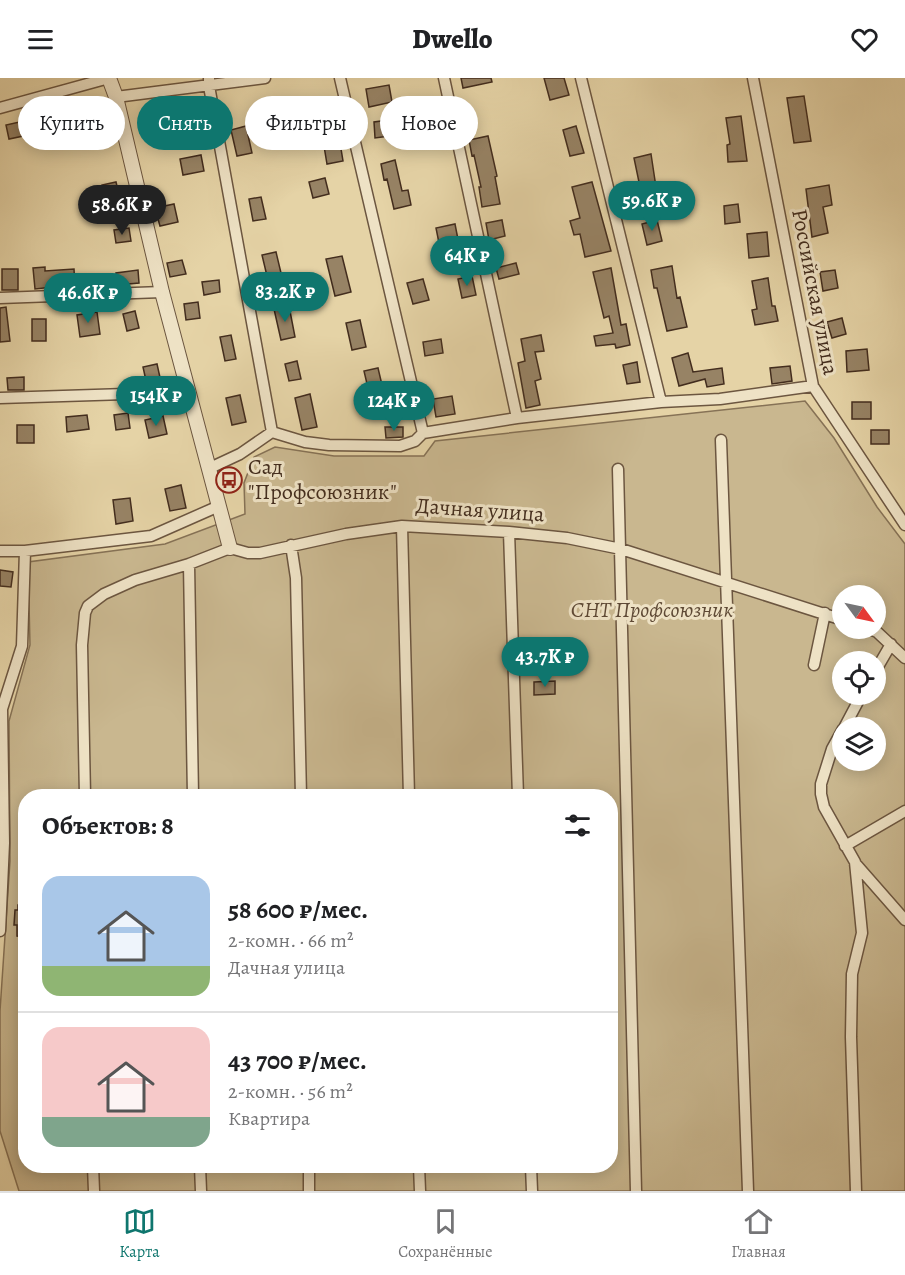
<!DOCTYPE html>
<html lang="ru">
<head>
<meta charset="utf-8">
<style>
	body { margin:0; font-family:Alegreya,serif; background:#f2f2f2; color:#202124; height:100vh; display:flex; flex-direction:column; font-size:22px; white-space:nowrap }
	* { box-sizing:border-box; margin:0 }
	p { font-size:20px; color:#757577 }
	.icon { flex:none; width:33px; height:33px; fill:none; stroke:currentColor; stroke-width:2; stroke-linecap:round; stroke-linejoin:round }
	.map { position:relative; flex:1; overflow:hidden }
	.details { position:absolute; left:18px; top:711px; width:600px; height:384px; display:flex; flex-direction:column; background:#fff; border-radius:24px; box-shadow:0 3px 15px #0003 }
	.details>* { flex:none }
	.hud { position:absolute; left:18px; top:18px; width:600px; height:54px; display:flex; gap:12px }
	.needle { width:39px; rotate:123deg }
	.buttons { position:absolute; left:832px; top:507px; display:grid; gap:12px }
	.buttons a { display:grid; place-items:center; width:54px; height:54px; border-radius:50%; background:#fff; box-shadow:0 3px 15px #0003; font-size:30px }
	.price { position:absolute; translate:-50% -51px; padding:0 14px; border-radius:21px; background:#0f766e; color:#fff; font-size:20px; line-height:39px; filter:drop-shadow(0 2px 3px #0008) }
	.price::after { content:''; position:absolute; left:50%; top:36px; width:18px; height:14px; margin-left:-9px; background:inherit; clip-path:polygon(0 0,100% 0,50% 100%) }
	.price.current { background:#222; color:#fff }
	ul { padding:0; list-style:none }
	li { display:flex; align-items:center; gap:18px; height:150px; padding:0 24px }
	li+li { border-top:2px solid #e0e0e0 }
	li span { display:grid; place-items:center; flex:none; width:168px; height:120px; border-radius:18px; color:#555 }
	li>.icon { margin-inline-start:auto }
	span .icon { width:72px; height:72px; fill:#fffc; stroke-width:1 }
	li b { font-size:26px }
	h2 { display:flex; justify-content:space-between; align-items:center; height:72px; padding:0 24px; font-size:26px }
	.chip { padding:0 21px; border-radius:27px; background:#fff; box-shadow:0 3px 15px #0003; font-size:21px; line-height:54px }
	.chip.current { background:#0f766e; color:#fff }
	header { display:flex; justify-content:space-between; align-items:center; height:78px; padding:0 24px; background:#fff; font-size:27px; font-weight:800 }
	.dock { display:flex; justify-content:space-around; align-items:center; height:84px; border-top:2px solid #e0e0e0; background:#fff; font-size:16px; color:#757577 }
	.dock a { display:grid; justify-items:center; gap:3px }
	.dock .current { color:#0f766e }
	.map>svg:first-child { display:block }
	.green { fill:#c9b78f; stroke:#867256; stroke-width:1.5; fill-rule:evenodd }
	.building { fill:#978365; stroke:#432d1e; stroke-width:1.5 }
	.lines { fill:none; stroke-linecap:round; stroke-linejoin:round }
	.minor-casing { stroke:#6c5640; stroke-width:13 }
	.tertiary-casing { stroke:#6c5640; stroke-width:16 }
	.minor { stroke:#eee2c5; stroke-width:10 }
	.tertiary { stroke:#eee2c5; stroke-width:14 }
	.labels { text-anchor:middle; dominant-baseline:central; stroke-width:6; stroke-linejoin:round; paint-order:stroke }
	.street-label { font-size:22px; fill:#432d1e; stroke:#eee2c5 }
	.poi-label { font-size:22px; fill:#432d1e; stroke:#eee2c5; text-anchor:start }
	.park-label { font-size:22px; font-style:italic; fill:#5e4935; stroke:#eee2c5 }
</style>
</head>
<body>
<header><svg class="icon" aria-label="menu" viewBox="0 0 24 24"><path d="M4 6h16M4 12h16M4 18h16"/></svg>Dwello<svg class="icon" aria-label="heart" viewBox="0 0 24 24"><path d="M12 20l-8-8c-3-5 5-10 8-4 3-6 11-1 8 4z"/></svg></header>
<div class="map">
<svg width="905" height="1113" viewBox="0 0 905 1113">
	<rect width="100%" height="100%" fill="#e5d3a6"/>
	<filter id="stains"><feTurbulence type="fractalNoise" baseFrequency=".00333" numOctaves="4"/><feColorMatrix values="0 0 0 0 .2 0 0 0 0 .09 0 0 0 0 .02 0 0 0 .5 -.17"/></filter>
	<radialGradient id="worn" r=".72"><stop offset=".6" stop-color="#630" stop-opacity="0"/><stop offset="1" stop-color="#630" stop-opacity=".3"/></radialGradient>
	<path class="green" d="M805,323L834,360L877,429L905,466V1113H19L0,1053V933L10,783L9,643L30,567L28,484L165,466L245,436L244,405L254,379L275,369L334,378H424L435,363ZM843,518H876V550H843ZM843,584H876V616H843ZM843,650H876V682H843ZM26,718H610V1088H26Z"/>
	<path class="building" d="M461,0H491L492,4L463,10Z
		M544,0H564L569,17L550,22Z
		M389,7L392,24L369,29L366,11Z
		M804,18L811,63L794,65L787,20Z
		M92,27L96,43L80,47L76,31Z
		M49,35L52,52L9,61L6,47L33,41L32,38Z
		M195,37L196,50L177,52L175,40Z
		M741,38L747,83L728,84L727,67L730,66L726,40Z
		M396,41L397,57L375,60L374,44Z
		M246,48L252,75L237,78L231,52Z
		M576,48L584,75L570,78L563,52Z
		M330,49L336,66L340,65L343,83L327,86L321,50Z
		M488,58L497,98L495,99L500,126L482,129L479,109H481L474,77L472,78L469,62Z
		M651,76L657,116L640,119L638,105L639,104L634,80Z
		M201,77L204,93L183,97L180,81Z
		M395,82L402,113L408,112L411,127L394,131L387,101L384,102L381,86Z
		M325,100L329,116L313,120L309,104Z
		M116,104L119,117L105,120L102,107Z
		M592,104L611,173L585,179L580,156L574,157L570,143L580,140L572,109Z
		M829,107L832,127L823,129L828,155L812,159L806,111Z
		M261,119L266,141L253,143L249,121Z
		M174,126L178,144L160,148L155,130Z
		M738,126L740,144L725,146L724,128Z
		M502,142L505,158L489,162L486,145Z
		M657,142L662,163L647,167L642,146Z
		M455,146L461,177L442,180L436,150Z
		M129,150L131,163L116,165L114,152Z
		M767,154L769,178L749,180L747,156Z
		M276,174L281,195L267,198L262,177Z
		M342,178L351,214L335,218L326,181Z
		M182,182L186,196L170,199L167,185Z
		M516,185L519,196L499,201L496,190Z
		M672,188L677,220L680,219L687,249L667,253L657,210H654L651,192Z
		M45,189V193L74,191L75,209L62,210V208L35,211L33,190Z
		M611,190L621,247L626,246L630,267L616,270L615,266L596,268L594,258L613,255L609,238L604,240L593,194Z
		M2,191H18V212H2Z
		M138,192L139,205L117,207L116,195Z
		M835,192L838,210L823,213L820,194Z
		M472,198L476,217L462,220L458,201Z
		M768,200L772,228H775L778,243L755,247L752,232L757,231L752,203Z
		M423,201L429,222L413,226L407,205Z
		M219,202L220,214L204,217L202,204Z
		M198,224L200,240L186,242L184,226Z
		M289,228L295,259L281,262L274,231Z
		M6,229L10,263L0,264V230Z
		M135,233L139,250L127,253L123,236Z
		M97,234L100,256L80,259L77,237Z
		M842,240L846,256L832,260L827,244Z
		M32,241H46V263H32Z
		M360,242L366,269L352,272L346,245Z
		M231,257L236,281L225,283L220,259Z
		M541,257L544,273L535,274L541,301L535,303L540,327L526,330L518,285L525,283L521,261Z
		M441,261L443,275L425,278L423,264Z
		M867,271L869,292L847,294L846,273Z
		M688,275L693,294L722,290L724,306L707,309L705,301L679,308L672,280Z
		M297,283L301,301L289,303L285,286Z
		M637,284L640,304L627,306L623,287Z
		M157,286L161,304L147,307L143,289Z
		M790,288L792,303L772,306L770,290Z
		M378,290L382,307L368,310L364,293Z
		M24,299V312H8L7,300Z
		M310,316L317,349L302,352L295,320Z
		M240,317L246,344L232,347L226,320Z
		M452,318L455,336L436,339L433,321Z
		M852,324H871V341H852Z
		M128,335L130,350L116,352L114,337Z
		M87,337L89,351L67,354L66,339Z
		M163,338L167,356L149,360L145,342Z
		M17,347H34V365H17Z
		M385,349H403V359L386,360Z
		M871,352H889V366H871Z
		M181,407L186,430L170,433L165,411Z
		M130,420L133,443L116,446L113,422Z
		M0,492L13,494L11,509L0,508Z
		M555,603V616L534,617V604Z
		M18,827H26V859L17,858V847H14L15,832H18Z"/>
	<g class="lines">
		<g class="minor-casing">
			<path id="minor" d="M209,0V8L272,354L240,376L210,390
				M340,0L423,355
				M444,0L517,340
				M581,0L661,324
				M753,0L813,308L905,447
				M116,19L265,0
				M0,30L109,0
				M0,220L162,214
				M0,320L189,314
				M272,354L305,364L329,367L400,368L415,363L423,355L517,340L661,324L720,321L813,308
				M721,362L748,1113
				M618,391L636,1113
				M402,448L409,718
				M509,454L518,718
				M291,467L296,500L301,718
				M0,473H25L151,458L219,428
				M189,486L193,718
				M867,550L877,554L905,580
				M814,587L825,535
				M876,592L891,566
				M844,650L862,616
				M843,651L832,671L821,706V716L824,729L855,784L862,855L852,896L851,959L856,1113
				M85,718L82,567L85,535L88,528L104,516L135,502L189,486L230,470L248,475H260L346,456L402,448L509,454L567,460L621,471L843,542
				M845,768L905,733
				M855,785L905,842
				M0,853L4,765L2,631L22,568L25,473
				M93,1088L94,1113
				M200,1088L201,1113
				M309,1088V1113
				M419,1088L420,1113
				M531,1088L532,1113"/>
		</g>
		<g class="tertiary-casing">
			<path id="tertiary" d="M109,0L116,19L162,214L230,470"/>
		</g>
		<use href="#minor" class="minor"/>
		<use href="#tertiary" class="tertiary"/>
	</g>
	<defs>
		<g id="bus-ring" transform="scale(1.35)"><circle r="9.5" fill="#eee2c5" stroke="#8f2418" stroke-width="1.5"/><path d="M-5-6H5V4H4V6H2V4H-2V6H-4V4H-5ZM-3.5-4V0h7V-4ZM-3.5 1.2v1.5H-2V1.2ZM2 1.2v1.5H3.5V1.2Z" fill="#8f2418"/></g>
	</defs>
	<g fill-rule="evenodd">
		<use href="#bus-ring" x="229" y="402"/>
	</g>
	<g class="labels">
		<g class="street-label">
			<text transform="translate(815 214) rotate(79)">Российская улица</text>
			<text transform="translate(480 432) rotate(4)">Дачная улица</text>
		</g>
		<g class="poi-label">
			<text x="248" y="389">Сад<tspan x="248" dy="25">"Профсоюзник"</tspan></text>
		</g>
		<g class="park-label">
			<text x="652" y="532">СНТ Профсоюзник</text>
		</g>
	</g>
	<rect width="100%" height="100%" filter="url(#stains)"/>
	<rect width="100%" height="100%" fill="url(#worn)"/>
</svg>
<div class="buttons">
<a><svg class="needle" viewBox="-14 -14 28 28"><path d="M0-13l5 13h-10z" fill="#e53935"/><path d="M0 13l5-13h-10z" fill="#757577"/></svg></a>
<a><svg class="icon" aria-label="locate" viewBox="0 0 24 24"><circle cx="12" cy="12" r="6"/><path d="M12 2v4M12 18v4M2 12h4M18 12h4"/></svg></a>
<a><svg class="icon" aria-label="layers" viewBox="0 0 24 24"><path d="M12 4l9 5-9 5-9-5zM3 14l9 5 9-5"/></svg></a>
</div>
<b class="price" style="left:652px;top:154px">59.6K ₽</b>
<b class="price current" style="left:122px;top:158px">58.6K ₽</b>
<b class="price" style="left:467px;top:209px">64K ₽</b>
<b class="price" style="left:285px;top:245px">83.2K ₽</b>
<b class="price" style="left:88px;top:246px">46.6K ₽</b>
<b class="price" style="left:156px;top:349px">154K ₽</b>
<b class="price" style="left:394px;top:354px">124K ₽</b>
<b class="price" style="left:545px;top:610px">43.7K ₽</b>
<div class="hud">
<a class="chip">Купить</a>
<a class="chip current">Снять</a>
<a class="chip">Фильтры</a>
<a class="chip">Новое</a>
</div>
<section class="details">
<h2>Объектов: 8<svg class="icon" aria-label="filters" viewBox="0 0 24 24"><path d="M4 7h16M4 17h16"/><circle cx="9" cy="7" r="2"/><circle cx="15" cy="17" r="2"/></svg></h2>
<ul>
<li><span style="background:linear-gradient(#a9c7e8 75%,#8fb573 0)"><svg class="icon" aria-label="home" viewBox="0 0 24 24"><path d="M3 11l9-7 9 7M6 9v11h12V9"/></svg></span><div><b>58 600 ₽/мес.</b><p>2-комн. · 66 m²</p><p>Дачная улица</p></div></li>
<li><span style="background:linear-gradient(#f6c9c9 75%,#7fa58c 0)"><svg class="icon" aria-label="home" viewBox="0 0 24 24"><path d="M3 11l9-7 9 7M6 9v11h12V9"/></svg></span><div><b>43 700 ₽/мес.</b><p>2-комн. · 56 m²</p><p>Квартира</p></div></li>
</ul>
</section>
</div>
<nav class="dock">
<a class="current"><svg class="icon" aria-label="map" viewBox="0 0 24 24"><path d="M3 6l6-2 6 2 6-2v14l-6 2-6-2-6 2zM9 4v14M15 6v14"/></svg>Карта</a>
<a><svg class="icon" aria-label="saved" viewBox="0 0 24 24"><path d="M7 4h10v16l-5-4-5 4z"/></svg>Сохранённые</a>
<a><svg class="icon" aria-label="home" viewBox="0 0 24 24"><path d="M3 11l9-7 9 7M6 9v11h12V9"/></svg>Главная</a>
</nav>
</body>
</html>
